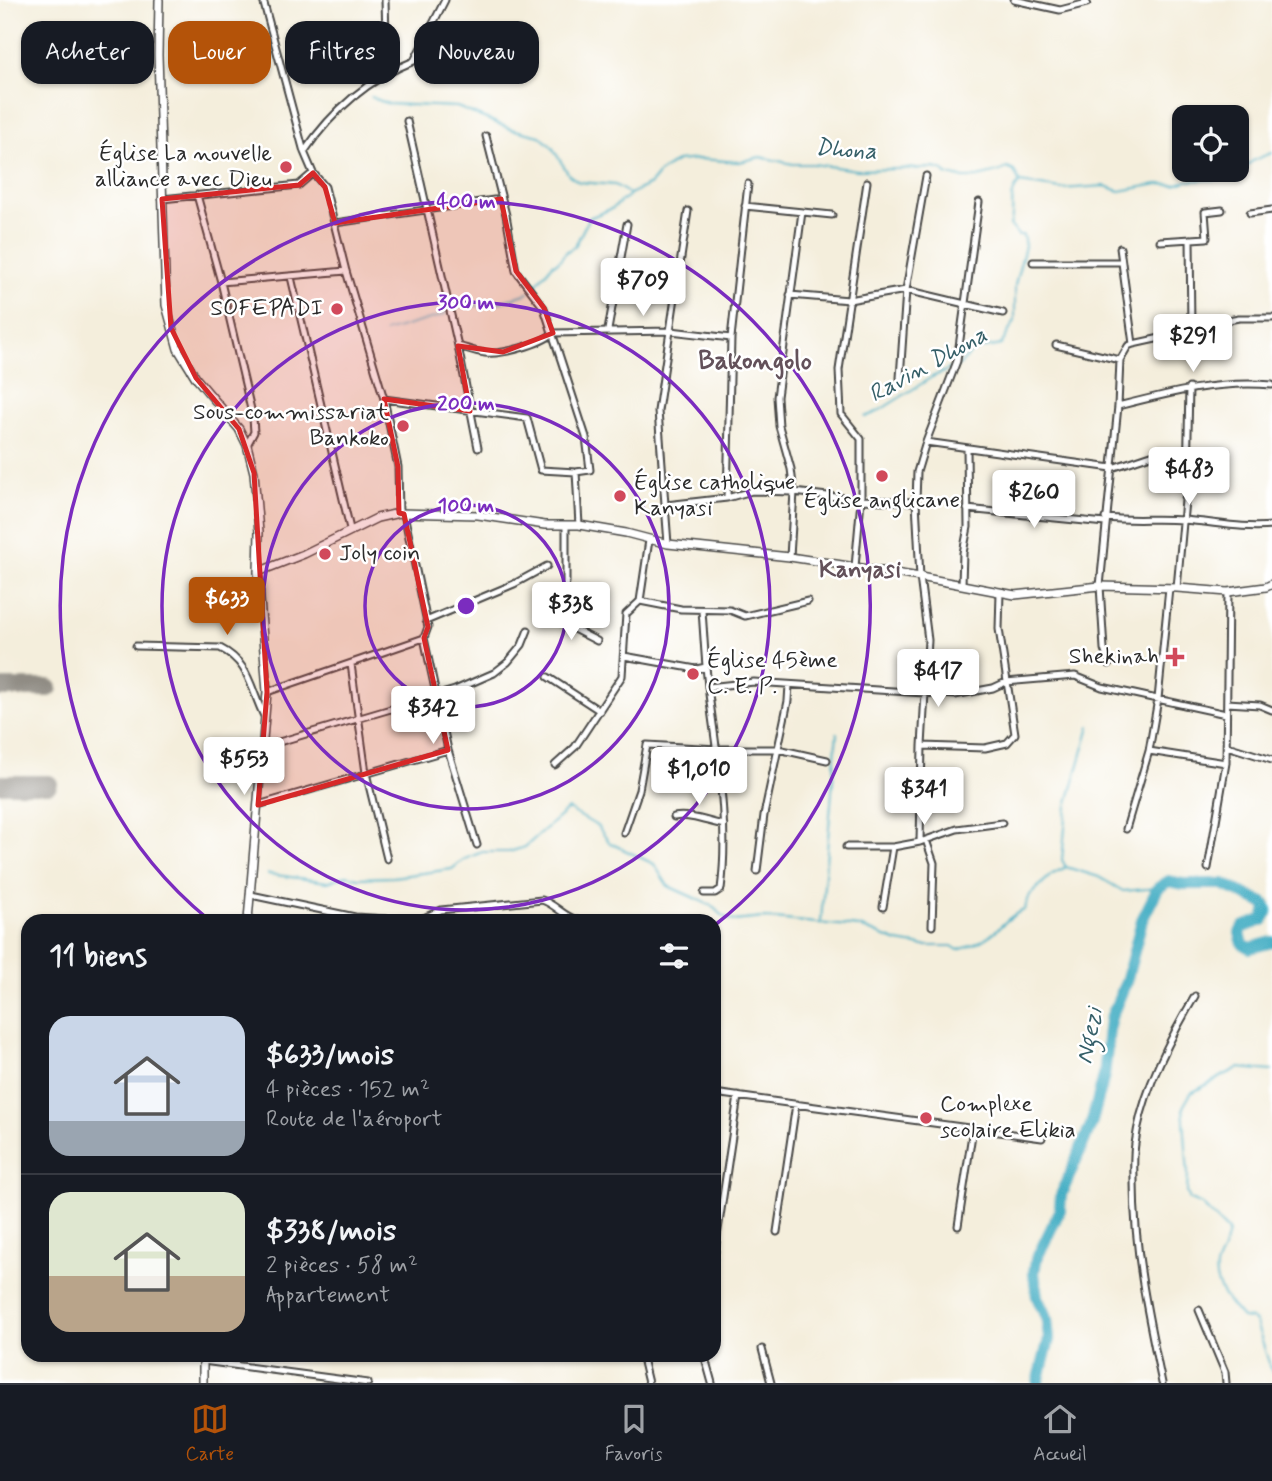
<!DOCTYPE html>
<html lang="fr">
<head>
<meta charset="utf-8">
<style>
	body { margin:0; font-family:Mynerve,sans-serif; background:#242831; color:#f1f3f6; height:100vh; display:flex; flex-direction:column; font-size:26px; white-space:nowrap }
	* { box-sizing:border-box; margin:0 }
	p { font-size:23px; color:#9ea1a6 }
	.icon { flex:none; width:38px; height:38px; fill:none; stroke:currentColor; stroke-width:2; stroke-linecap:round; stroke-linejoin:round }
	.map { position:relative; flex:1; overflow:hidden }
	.side { position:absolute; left:21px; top:914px; width:700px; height:448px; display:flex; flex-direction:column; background:#171b24; border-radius:21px; box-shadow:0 2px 5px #0004 }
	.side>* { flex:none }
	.banner { position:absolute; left:21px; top:21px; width:700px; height:63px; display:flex; gap:14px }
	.buttons { position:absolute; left:1172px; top:105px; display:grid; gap:14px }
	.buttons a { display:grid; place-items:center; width:77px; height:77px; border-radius:14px; background:#171b24; box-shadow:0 2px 5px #0004; font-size:35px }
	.price { position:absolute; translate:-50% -60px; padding:0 16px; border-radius:7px; background:#fff; color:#222; font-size:23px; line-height:46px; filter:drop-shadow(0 2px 4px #0008) }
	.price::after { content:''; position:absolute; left:50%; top:42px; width:21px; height:16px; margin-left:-10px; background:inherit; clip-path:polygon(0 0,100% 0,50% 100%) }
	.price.selected { background:#b45309; color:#fff }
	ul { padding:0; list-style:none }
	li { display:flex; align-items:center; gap:21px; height:175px; padding:0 28px }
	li+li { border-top:2px solid #363941 }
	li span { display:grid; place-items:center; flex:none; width:196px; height:140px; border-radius:21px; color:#555 }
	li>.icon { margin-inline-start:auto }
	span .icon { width:84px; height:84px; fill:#fffc; stroke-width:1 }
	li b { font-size:30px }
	h2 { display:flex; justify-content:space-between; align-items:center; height:84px; padding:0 28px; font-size:30px }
	.pill { padding:0 24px; border-radius:21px; background:#171b24; box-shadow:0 2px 5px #0004; font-size:24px; line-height:63px }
	.pill.selected { background:#b45309; color:#fff }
	.menu { display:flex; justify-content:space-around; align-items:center; height:98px; border-top:2px solid #363941; background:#171b24; font-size:19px; color:#9ea1a6 }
	.menu a { display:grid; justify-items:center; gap:4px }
	.menu .selected { color:#b45309 }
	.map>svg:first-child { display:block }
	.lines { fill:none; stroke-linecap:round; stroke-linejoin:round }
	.stream { stroke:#45aec4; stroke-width:2 }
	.river { stroke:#45aec4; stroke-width:12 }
	.taxiway { stroke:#908c84; stroke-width:18 }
	.minor-casing { stroke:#494846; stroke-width:9 }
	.tertiary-casing { stroke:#494846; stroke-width:10 }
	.minor { stroke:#fff; stroke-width:5 }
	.tertiary { stroke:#fff; stroke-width:7 }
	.marked { fill:#d62828; fill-opacity:0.2; stroke:#d62828; stroke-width:5; stroke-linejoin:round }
	.ring { fill:none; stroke:#7b2cbf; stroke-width:3.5 }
	.poi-dot { fill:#d1495b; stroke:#fff; stroke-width:2.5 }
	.labels { text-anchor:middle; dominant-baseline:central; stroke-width:5; stroke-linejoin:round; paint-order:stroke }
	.poi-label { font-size:23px; fill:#2b2b2b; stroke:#fff; text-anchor:end }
	.water-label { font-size:24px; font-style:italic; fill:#355f68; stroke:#fff }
	.neighbourhood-label { font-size:24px; font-weight:bold; fill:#63515a; stroke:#fff }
	.quarter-label { font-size:26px; font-weight:bold; fill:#63515a; stroke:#fff }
	.centre { fill:#7b2cbf; stroke:#fff; stroke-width:3.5 }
	.ring-label { font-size:21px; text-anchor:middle; font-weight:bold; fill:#7b2cbf; stroke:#fff; stroke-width:5; stroke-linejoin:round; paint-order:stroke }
</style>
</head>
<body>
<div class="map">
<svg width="1272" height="1383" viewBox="0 0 1272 1383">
	<rect width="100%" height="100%" fill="#fff"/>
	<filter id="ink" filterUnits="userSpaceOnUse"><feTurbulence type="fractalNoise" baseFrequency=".0143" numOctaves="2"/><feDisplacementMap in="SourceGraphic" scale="14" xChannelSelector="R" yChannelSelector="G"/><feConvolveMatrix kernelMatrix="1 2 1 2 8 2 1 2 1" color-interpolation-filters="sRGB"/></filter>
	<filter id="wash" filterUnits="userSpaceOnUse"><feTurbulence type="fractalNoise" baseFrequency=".00686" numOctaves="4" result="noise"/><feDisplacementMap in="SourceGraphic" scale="28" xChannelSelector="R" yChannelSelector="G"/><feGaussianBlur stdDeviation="1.57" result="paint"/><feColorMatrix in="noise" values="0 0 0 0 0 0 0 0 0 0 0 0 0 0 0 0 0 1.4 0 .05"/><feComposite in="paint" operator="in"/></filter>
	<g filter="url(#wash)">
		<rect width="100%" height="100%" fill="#f4eedc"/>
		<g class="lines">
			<path class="stream" d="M371,97L388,104L457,107L511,129L540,136L552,147L569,175L579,182L615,185L628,193
				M532,289L553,264L558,262L566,252L575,246L589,218L613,208L630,194L650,184L660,172L677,161L700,159L739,162L760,157L793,164H813L857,170L935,168L944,171L946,174C952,176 959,178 965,178C972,179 1001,172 1007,168L1014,171L1020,183L1061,189L1105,186L1120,191L1158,184L1175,185L1187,181L1227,179L1242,173C1247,161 1260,157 1272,153
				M455,308L495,304L528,293
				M385,332L444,315L447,311
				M957,366C965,362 965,358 971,353C980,346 990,348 1001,345L1015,321V285L1025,246L1023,235H1018L1010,225C1016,212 1007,194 1019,184
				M865,417L877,412L932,377L952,368
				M1066,867L1062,860L1067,806L1090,726
				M268,874L328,882L347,875L358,878L393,877L452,869L463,860L482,852H509L525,847L568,809L597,826L610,843L654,864L668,886L710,905L726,918L734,921L763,918L860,927L898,942L922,946H952L958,950C969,947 979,943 989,936C1001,928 1009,915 1024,910L1030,895L1051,875L1066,867L1099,877L1123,891L1158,888
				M821,921L837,733
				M1272,1071L1238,1068L1191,1093L1183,1107L1188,1174L1187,1192L1190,1200L1202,1205L1228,1231C1227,1244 1222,1252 1217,1264C1210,1284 1230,1304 1242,1318L1251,1319L1256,1323L1272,1372"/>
			<path class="river" d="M1038,1383L1049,1339L1047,1319L1037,1297L1034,1273L1036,1260L1060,1210L1061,1195L1091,1125L1104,1076L1110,1020L1126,982L1142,920L1158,888L1169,881L1183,884H1223L1265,904L1267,910L1263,920L1243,927L1240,933L1243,944L1250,948L1272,942"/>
			<path class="taxiway" d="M0,688H49
				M0,784H49"/>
		</g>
	</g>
	<g filter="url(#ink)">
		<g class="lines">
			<g class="minor-casing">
				<path id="minor" d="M263,0L304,152L313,173L325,187L346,271L384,399L398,467L399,513
					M385,0L387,72
					M1014,0L1060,10L1087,3
					M407,121L458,346L478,448
					M486,136L506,215L516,271L544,308L586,437L590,470L576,472L579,525
					M304,152C332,111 368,79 414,61L445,0
					M197,195L221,282L253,418L254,432L247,445
					M162,199L299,185L313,173
					M745,206L832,215
					M1250,213L1272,210
					M335,223L501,199
					M1190,239L1191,327
					M1160,241L1207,238L1205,212L1222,210
					M1120,248L1133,344
					M1033,262H1121
					M291,277L350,529
					M221,282L346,271
					M790,295L849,300L906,290L1003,313
					M608,330L627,224
					M1133,344L1174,335L1191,327L1239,318H1272
					M1056,345L1120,360
					M458,346C466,348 476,352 485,353C501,355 542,344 553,333L671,331L731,338
					M900,378L906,290L926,176
					M384,399L527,418L541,470L576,472
					M1118,406C1169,393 1219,380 1272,385
					M926,442L1112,468L1160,452H1187
					M727,498L731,338L748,184
					M666,505L727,498L752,491L794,492L861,500L916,502
					M967,509L1105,523
					M1105,518C1132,521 1157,518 1183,520C1214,522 1241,529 1272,526
					M566,525V582L558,621L597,641
					M668,544L658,411L688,211
					M790,557L794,492L791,469L779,426L777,397L802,212
					M855,567L861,500V439L841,414L839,370L867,182
					M962,584L963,553L968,527L967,448
					M1177,588L1187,479L1189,388
					M640,601L681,609L730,610L745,616L808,601
					M702,611C704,636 705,661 708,686C716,753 730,821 721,889L715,893H704
					M426,621L514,584L547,566
					M424,638L448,750L477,845
					M136,646L220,648C250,663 250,688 264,716
					M624,656L696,669L706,667
					M351,664L366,773L387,859
					M1109,664L1104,649L1100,586L1118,406L1120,360L1128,346L1133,344
					M548,677L600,711
					M708,687L754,682L955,695L993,688L1006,682L1075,676L1102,687L1226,714
					M267,692L424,638L428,627L404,514
					M1227,703L1260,705L1272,710
					M922,746L985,748L1007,743L1015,734L999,629L1000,592
					M1227,746L1272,760
					M262,747L455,690L494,673L508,662L522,645L528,630
					M1149,751L1226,763
					M555,765L575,747L622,676L626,614L640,601L649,540
					M258,805L448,750
					M674,817C690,814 708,822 724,825
					M1126,829L1149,751L1158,699L1169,588
					M624,833L639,790L647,745L717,749H778L827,760
					M926,840L934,863L932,926
					M920,842L922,746L928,640L920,577L916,502L917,472L926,442L957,361L979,202
					M846,847H893L920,842L957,829L1002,823
					M1208,868L1226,763L1228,592
					M757,871L764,815L788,701L789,685
					M251,895L355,917L403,920
					M883,907L893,847
					M411,920L421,919L441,910L542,900C555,904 563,916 577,920
					M714,1093L1042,1138
					M958,1226L973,1128
					M777,1232L796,1104
					M714,1257L738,1096
					M1199,1310L1225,1372L1226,1383
					M762,1349L771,1383
					M641,1354L648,1383
					M704,1354L712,1383
					M203,1361L368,1383
					M1162,1383C1148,1316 1134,1250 1134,1182C1134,1170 1133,1157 1135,1144C1141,1096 1170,1038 1195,996"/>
			</g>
			<g class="tertiary-casing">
				<path id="tertiary" d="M159,0L158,55L166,305L178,349L196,378L239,429L247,445L254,473L259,532L258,572L267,692L248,920
					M258,572L304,554L377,518L399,513L478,515L545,525H579L626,533L668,544L790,557L920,577L1015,595L1100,586L1177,588L1228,592L1266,587L1272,584
					M203,1383V1354"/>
			</g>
			<use href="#minor" class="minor"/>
			<use href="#tertiary" class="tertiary"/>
		</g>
	</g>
	<path class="marked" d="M313,173L325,187L335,223L501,199L516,271L544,308L553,333L503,352L458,346L470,411L384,399L398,467L399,513L404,514L428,627L424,638L448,750L258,805L267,692L254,473L239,429L196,378L171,328L162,199L299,185Z"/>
	<g class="ring">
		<circle cx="466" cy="606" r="101"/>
		<circle cx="466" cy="606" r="203"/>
		<circle cx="466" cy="606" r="304"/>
		<path d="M208 919A405 405 0 1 1 715 925"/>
	</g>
	<g class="poi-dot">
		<circle cx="286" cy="167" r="7"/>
		<circle cx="337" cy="309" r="7"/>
		<circle cx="403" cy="426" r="7"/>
		<circle cx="882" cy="476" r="7"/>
		<circle cx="620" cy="496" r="7"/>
		<circle cx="325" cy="554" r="7"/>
		<path d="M1171.5 646.5h7v7h7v7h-7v7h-7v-7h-7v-7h7z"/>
		<circle cx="693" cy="674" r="7"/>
		<circle cx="926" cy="1118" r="7"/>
	</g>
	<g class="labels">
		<g class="poi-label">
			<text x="272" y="154">Église La nouvelle<tspan x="272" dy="26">alliance avec Dieu</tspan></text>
			<text x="323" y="309">SOFEPADI</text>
			<text x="389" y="413">Sous-commissariat<tspan x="389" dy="26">Bankoko</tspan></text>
			<text x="634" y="483" text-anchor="start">Église catholique<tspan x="634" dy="26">Kanyasi</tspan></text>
			<text x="882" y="501" text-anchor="middle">Église anglicane</text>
			<text x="339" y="554" text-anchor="start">Joly coin</text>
			<text x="1159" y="657">Shekinah</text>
			<text x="707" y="661" text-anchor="start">Église 45ème<tspan x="707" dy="26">C. E. P.</tspan></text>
			<text x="940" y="1105" text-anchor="start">Complexe<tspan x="940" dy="26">scolaire Elikia</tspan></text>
		</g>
		<g class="water-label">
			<text transform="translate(846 150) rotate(4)">Dhona</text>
			<text transform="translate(928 365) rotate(-29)">Ravin Dhona</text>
			<text transform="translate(1090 1036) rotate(-79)">Ngezi</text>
		</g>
		<g class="neighbourhood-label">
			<text x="860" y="570">Kanyasi</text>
		</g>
		<g class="quarter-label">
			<text x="755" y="362">Bakongolo</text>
		</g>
	</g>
	<circle cx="466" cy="606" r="10" class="centre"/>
	<g class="ring-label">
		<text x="466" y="208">400 m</text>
		<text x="466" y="309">300 m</text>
		<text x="466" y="410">200 m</text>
		<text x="466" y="512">100 m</text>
	</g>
</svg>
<div class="buttons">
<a><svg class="icon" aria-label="locate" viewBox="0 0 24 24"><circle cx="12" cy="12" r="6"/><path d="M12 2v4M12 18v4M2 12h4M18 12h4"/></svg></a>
</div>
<b class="price" style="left:643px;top:318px">$709</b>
<b class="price" style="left:1193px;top:374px">$291</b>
<b class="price" style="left:1189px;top:507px">$483</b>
<b class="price" style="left:1034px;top:530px">$260</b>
<b class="price selected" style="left:227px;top:637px">$633</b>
<b class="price" style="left:571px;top:642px">$338</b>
<b class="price" style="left:938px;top:709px">$417</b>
<b class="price" style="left:433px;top:746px">$342</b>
<b class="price" style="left:244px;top:797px">$553</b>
<b class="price" style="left:699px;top:807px">$1,010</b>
<b class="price" style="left:924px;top:827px">$341</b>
<div class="banner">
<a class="pill">Acheter</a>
<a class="pill selected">Louer</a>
<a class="pill">Filtres</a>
<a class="pill">Nouveau</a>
</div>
<section class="side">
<h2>11 biens<svg class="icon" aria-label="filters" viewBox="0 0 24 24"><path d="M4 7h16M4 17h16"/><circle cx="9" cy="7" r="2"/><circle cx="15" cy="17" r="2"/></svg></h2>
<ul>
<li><span style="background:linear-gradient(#c9d6e8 75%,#9aa5b1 0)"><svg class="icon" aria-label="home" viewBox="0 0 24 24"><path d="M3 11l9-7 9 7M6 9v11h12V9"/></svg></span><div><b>$633/mois</b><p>4 pièces · 152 m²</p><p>Route de l'aéroport</p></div></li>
<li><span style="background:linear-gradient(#dfe7d0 60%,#b9a48a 0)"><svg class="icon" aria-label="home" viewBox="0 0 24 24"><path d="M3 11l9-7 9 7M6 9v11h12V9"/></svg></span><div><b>$338/mois</b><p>2 pièces · 58 m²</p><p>Appartement</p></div></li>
</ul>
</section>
</div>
<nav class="menu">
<a class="selected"><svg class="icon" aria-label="map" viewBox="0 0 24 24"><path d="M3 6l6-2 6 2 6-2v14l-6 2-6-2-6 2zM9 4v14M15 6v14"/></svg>Carte</a>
<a><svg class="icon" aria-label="saved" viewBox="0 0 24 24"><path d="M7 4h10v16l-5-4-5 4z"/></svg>Favoris</a>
<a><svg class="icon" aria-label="home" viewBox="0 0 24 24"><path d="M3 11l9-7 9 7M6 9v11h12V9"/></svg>Accueil</a>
</nav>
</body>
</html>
